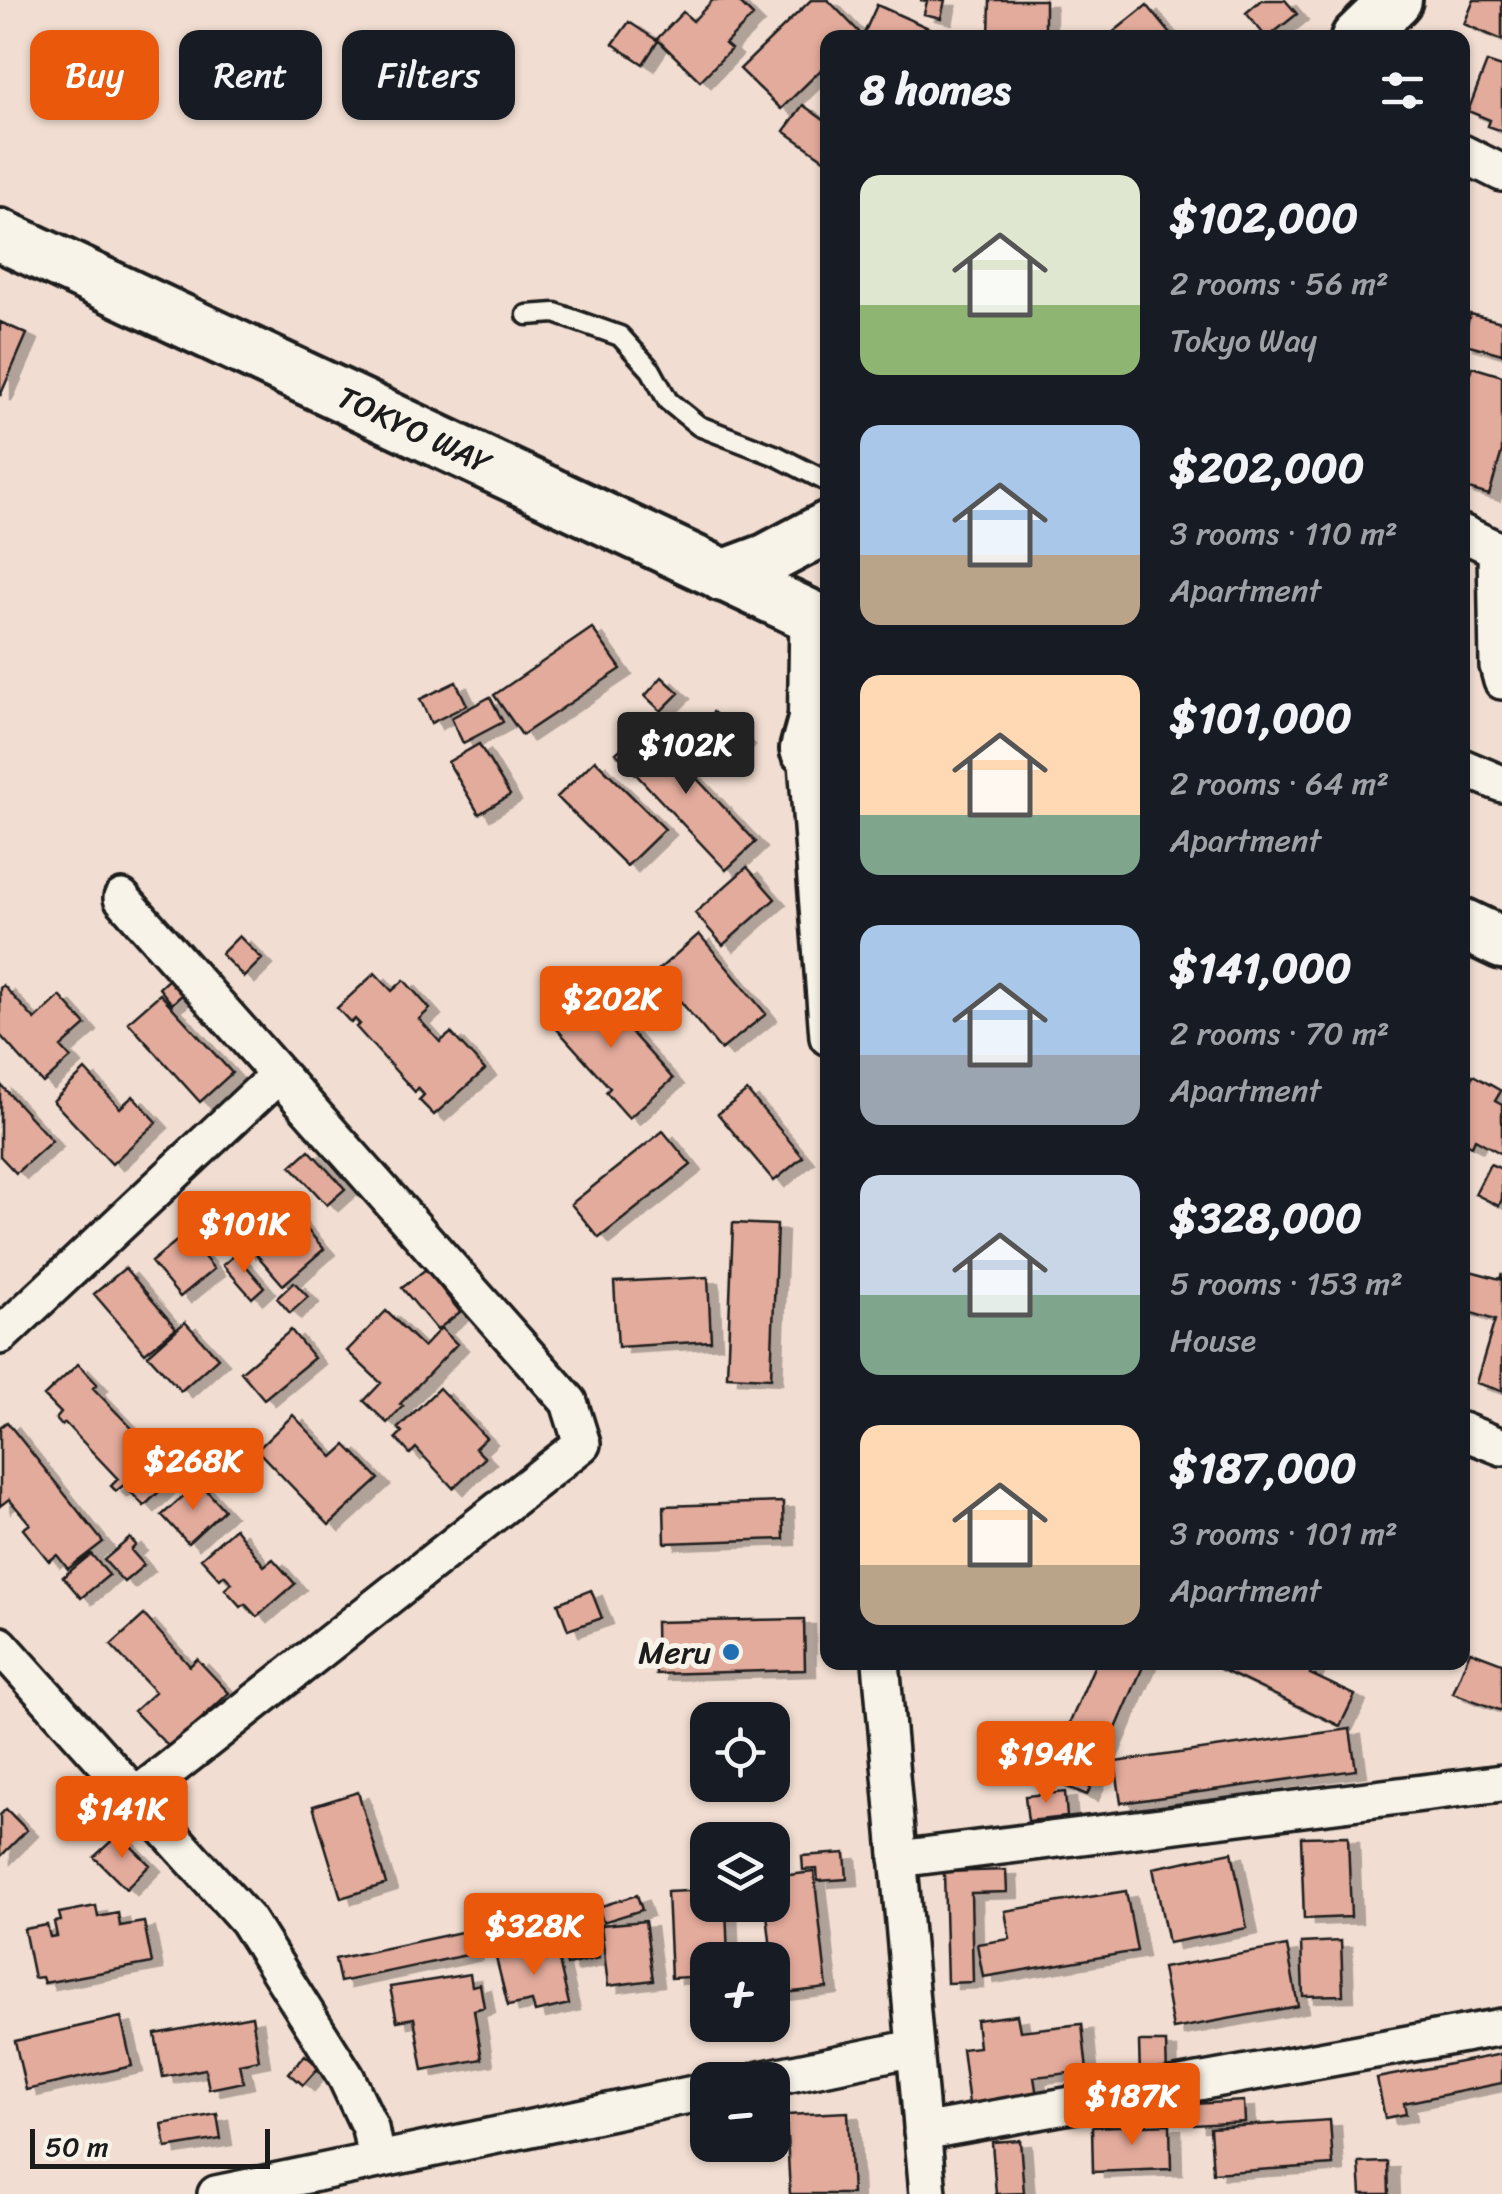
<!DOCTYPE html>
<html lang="en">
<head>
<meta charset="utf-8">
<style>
	body { margin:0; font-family:Sriracha,sans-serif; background:#20242c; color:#f1f3f6; height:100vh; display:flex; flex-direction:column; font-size:38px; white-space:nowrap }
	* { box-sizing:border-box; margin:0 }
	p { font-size:32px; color:#9ea1a6 }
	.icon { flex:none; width:55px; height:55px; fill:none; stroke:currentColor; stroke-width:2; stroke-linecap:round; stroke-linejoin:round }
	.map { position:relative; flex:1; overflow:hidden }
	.drawer { position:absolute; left:820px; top:30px; width:650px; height:1640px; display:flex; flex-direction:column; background:#171b24; border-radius:20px; box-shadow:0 2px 8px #0004 }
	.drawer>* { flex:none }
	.top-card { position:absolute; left:30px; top:30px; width:640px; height:90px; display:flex; gap:20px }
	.fabs { position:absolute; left:690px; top:1702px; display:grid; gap:20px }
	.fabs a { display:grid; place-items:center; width:100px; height:100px; border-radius:20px; background:#171b24; box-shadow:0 2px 8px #0004; font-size:50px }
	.scale { position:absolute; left:30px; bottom:25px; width:240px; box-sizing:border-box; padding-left:10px; border:5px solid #1c1c1c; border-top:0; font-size:28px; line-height:35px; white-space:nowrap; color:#1c1c1c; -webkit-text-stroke:8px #f7f3e8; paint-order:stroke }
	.price { position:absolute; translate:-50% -85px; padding:0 22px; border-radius:10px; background:#ea580c; color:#fff; font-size:32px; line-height:65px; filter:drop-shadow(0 2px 5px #0008) }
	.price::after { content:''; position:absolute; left:50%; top:60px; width:30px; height:22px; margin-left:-15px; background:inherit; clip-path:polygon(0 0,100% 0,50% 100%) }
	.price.active { background:#222; color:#fff }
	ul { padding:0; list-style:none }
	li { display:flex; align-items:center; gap:30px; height:250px; padding:0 40px }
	li span { display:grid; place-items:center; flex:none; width:280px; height:200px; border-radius:20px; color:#555 }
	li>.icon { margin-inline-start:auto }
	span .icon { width:120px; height:120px; fill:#fffc; stroke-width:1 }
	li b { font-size:42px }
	h2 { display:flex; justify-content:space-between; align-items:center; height:120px; padding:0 40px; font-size:42px }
	.pill { padding:0 35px; border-radius:20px; background:#171b24; box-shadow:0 2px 8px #0004; font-size:35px; line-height:90px }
	.pill.active { background:#ea580c; color:#fff }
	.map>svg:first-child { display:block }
	.building { fill:#e3ab9c; stroke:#1c1c1c; stroke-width:2.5; filter:url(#shadow) }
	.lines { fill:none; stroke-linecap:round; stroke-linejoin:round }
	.lane-casing { stroke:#1c1c1c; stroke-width:25 }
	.street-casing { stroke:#1c1c1c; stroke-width:42 }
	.secondary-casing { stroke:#1c1c1c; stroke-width:58 }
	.lane { stroke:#f7f3e8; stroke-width:18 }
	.street { stroke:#f7f3e8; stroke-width:35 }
	.secondary { stroke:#f7f3e8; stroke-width:50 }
	.poi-dot { fill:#1f6fb2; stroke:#f7f3e8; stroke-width:4 }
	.labels { text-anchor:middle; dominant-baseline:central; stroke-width:10; stroke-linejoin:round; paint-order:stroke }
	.street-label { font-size:32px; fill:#1c1c1c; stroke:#f7f3e8 }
	.poi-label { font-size:32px; fill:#1c1c1c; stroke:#f7f3e8; text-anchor:end }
</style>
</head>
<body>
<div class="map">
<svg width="1502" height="2194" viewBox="0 0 1502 2194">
	<defs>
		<filter id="shadow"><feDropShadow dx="11" dy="6" stdDeviation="0" flood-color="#0004"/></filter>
	</defs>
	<rect width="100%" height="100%" fill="#f1ddd1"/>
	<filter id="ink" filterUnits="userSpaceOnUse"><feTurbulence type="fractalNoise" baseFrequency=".01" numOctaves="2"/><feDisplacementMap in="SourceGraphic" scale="20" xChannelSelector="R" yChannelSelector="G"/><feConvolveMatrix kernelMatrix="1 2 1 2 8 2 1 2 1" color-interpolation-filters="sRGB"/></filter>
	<g filter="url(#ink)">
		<path class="building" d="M713,0H737L753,16L725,44L731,49L700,81L657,39L683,12L693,21Z
			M811,0H828L859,32L853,38H828V63L781,109L740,69Z
			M920,0H945L941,18L924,14L927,1Z
			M990,0H1045V37L989,36Z
			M1261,0H1285L1297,14L1267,38L1246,13Z
			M1474,0H1502V40L1464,24Z
			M877,5L951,38H862Z
			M1147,5L1174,38H1114L1111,34Z
			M629,22L658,41L643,64L613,44Z
			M1487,62L1502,67V131L1488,126L1490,120L1468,111Z
			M803,105L828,123V162L784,131Z
			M1470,314L1502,322V354L1462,343Z
			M0,322L27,334L0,396Z
			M1472,367L1502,376V451L1489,495L1462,487V401Z
			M592,628L621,669L522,735L494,695Z
			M662,677L679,693L661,711L645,696Z
			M456,682L467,705L431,723L420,699Z
			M490,697L503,722L463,743L451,718Z
			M713,712L744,739L721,766L690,739Z
			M647,725L756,842L726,870L616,753Z
			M479,744L510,795L479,814L448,762Z
			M595,760L665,829L627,866L557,797Z
			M747,867L775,899L723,945L695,913Z
			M699,934L766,1014L721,1050L656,972Z
			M239,936L262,959L244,977L221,954Z
			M375,973L392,991L404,980L430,1009L419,1019L440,1042L451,1033L485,1070L434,1115L419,1100L424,1095L418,1088L415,1092L356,1027L360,1024L355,1019L351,1023L337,1008Z
			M172,976L186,991L172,1004L159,988Z
			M588,984L673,1079L629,1118L606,1092L610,1088L548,1019Z
			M3,985L35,1020L60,996L86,1025L61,1047L71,1058L43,1083L0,1035V988Z
			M160,994L232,1073L200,1102L128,1022Z
			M85,1070L120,1108L133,1096L157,1122L112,1164L53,1101Z
			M1473,1075L1501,1091L1495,1101L1502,1105V1154L1475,1139L1472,1146L1462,1141V1082L1468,1085Z
			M0,1084L52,1141L16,1173L0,1156Z
			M747,1091L803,1157L774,1181L718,1114Z
			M663,1131L691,1165L599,1238L571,1204Z
			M309,1150L345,1189L327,1205L291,1166Z
			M1490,1164L1502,1169V1199L1499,1206L1475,1194Z
			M273,1191L324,1249L283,1285L250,1247L245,1252L233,1238L238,1234L231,1227Z
			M733,1223L777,1225L771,1378L727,1376Z
			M185,1234L214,1269L180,1297L151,1262Z
			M236,1254L264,1287L252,1298L223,1265Z
			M125,1268L176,1328L145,1353L94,1294Z
			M426,1269L460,1312L437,1330L402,1288Z
			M1470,1271L1500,1279L1502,1273V1391L1476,1383L1495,1320L1462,1310Z
			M708,1277L711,1341L618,1347L614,1282Z
			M294,1282L308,1297L290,1313L277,1298Z
			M386,1311L423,1347L441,1328L457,1344L400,1404L403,1406L387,1423L364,1401L381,1383L347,1351Z
			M185,1322L218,1358L181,1391L148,1355Z
			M291,1330L314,1358L264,1399L241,1372Z
			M78,1364L97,1384L93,1388L177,1475L144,1506L124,1485L116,1491L111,1486L118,1479L65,1423L62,1426L56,1419L61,1413L44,1396Z
			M439,1388L486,1438L475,1448L485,1458L453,1488L416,1448L410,1454L396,1438L402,1432L398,1428Z
			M293,1415L333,1457L346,1445L379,1479L329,1525L257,1450Z
			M7,1422L103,1542L68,1569L57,1555L49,1561L23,1529L30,1524L9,1499L0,1506V1427Z
			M199,1482L224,1510L188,1543L162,1515Z
			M783,1502L784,1539L665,1543L664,1506Z
			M235,1528L264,1566L273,1559L295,1584L257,1617L245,1604L241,1607L225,1589L232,1583L224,1575L220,1579L201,1558Z
			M130,1538L136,1545L131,1550L144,1565L124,1582L104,1560Z
			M91,1554L109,1575L81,1598L63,1577Z
			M591,1590L602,1618L568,1630L558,1603Z
			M144,1615L190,1666L197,1659L229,1693L170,1748L134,1711L155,1692L111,1645Z
			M804,1619L805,1670L656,1674L655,1622Z
			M1470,1651L1502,1663V1711L1453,1693Z
			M1096,1662H1145L1087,1795L1046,1778Z
			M1206,1662H1307L1314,1666L1310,1674L1355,1695L1340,1726Z
			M1350,1729L1356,1770L1121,1803L1115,1762Z
			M358,1792L386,1884L341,1898L313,1806Z
			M1065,1792L1067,1817L1028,1821L1025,1796Z
			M6,1809L27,1830L0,1857V1815Z
			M119,1834L150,1865L126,1889L94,1857Z
			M1348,1836L1351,1917L1304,1919L1301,1837Z
			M1232,1852L1247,1928L1168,1943L1153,1868Z
			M845,1853L847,1879L818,1881L817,1869L803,1870L802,1856Z
			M1006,1870L1007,1892L971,1893L973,1982L947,1983L944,1872Z
			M814,1872L827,1988L776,1994L766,1905H772V1877Z
			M708,1890V1905H726L728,1960H708V1976L671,1978L667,1892Z
			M1126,1891L1137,1951L983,1977L977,1944L1010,1939L1005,1911Z
			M637,1895L642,1910L603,1922L598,1907Z
			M586,1903L599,1958L567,1965L554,1910Z
			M96,1906L98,1917L118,1913L120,1926L144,1922L152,1963L44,1983L42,1977L34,1978L24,1929L47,1925L50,1937L57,1936L54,1922L61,1921L59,1913Z
			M645,1921L653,1980L608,1986L601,1925Z
			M466,1931L471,1954L340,1982L335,1959Z
			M1341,1941L1343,1995L1303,1996L1301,1943Z
			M555,1944L569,2004L535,2012L532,2001L508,2006L496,1958Z
			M1287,1946L1298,2006L1173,2029L1162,1968Z
			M470,1974L472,1986L480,1984L484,2007L474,2010L482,2059L423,2070L414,2018L397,2021L390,1987Z
			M1017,2015L1020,2031L1082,2024L1087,2071L1034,2077L1037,2096L969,2104L962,2049L979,2047L976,2020Z
			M252,2016L259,2060L239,2064L243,2082L209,2089L205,2069L163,2077L155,2034Z
			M121,2017L132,2066L26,2090L15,2041Z
			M1139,2042H1166L1167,2077L1140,2078Z
			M1502,2054V2083L1404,2103L1406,2114L1385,2118L1377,2078Z
			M305,2055L319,2067L303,2085L289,2073Z
			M1244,2101L1245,2122L1194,2125L1193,2104Z
			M848,2112L852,2194H790L786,2115Z
			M217,2114L221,2139L166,2148L162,2124Z
			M1330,2120L1333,2165L1213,2173L1210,2128Z
			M1170,2124L1171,2169L1093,2172L1092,2127Z
			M1020,2140L1024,2193L996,2194L992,2142Z
			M1388,2162L1389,2194H1361L1359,2163Z"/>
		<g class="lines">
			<g class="lane-casing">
				<path id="lane" d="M527,315L555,313L620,336L651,370L668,401L699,426L777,456L828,482"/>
			</g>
			<g class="street-casing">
				<path id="street" d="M1462,153L1502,173
					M1462,533L1502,552
					M1496,549L1498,666L1502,681
					M808,614L806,749L828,1037
					M1462,767L1502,784
					M122,898L569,1402L582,1444L137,1795
					M0,1336L277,1076
					M1462,1431L1502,1447
					M0,1645L247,1920L346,2077L370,2128L376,2159
					M881,1662L928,2194
					M898,1859L1502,1783
					M760,2080L914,2048
					M922,2132L1502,2027
					M216,2194L708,2091"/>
			</g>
			<g class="secondary-casing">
				<g id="secondary">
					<path d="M1357,38L1396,0"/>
					<path id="s1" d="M0,235L828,624"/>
					<path d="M723,576L766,560L828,527"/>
					<path d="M806,749L818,705L828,695"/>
					<path d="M1462,924L1502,943"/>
				</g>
			</g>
			<use href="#lane" class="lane"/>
			<use href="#street" class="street"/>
			<use href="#secondary" class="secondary"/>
		</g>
	</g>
	<circle class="poi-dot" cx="731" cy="1652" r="10"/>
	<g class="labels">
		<g class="street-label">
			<text stroke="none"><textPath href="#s1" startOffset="458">TOKYO WAY</textPath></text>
		</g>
		<g class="poi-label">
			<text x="711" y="1652">Meru</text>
		</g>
	</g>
</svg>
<div class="fabs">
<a><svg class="icon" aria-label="locate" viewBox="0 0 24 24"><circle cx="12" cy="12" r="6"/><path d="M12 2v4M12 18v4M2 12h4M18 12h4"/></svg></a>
<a><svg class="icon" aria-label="layers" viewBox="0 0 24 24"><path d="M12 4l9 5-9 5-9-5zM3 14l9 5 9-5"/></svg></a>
<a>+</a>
<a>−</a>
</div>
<div class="scale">50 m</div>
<b class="price active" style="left:686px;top:797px">$102K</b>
<b class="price" style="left:611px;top:1051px">$202K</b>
<b class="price" style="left:244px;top:1276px">$101K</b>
<b class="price" style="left:193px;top:1513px">$268K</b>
<b class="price" style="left:1046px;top:1806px">$194K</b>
<b class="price" style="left:122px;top:1861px">$141K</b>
<b class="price" style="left:534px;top:1978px">$328K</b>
<b class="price" style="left:1132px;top:2148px">$187K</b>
<div class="top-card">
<a class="pill active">Buy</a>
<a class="pill">Rent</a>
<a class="pill">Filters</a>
</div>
<section class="drawer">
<h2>8 homes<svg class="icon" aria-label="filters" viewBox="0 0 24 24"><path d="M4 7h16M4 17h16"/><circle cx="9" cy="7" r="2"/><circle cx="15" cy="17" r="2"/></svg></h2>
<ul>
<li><span style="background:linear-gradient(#dfe7d0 65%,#8fb573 0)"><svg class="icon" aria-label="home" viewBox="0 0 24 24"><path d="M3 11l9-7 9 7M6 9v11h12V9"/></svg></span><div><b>$102,000</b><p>2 rooms · 56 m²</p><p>Tokyo Way</p></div></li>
<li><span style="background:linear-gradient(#a9c7e8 65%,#b9a48a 0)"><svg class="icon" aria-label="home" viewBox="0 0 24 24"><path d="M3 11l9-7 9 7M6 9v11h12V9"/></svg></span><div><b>$202,000</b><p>3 rooms · 110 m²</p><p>Apartment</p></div></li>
<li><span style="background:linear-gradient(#ffd9b3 70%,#7fa58c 0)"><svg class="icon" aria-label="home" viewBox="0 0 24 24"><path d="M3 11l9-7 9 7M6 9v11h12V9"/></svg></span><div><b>$101,000</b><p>2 rooms · 64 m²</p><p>Apartment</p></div></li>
<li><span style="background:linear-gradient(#a9c7e8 65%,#9aa5b1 0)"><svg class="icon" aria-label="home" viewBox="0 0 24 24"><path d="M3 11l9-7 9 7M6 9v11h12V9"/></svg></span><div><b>$141,000</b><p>2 rooms · 70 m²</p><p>Apartment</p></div></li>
<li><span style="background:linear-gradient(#c9d6e8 60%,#7fa58c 0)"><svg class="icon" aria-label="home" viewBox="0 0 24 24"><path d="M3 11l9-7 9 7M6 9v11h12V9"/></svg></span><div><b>$328,000</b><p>5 rooms · 153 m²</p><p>House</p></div></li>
<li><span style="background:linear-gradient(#ffd9b3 70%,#b9a48a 0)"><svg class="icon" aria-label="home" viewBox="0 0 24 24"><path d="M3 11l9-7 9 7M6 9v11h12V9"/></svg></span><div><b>$187,000</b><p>3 rooms · 101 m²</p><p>Apartment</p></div></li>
</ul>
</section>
</div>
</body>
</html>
